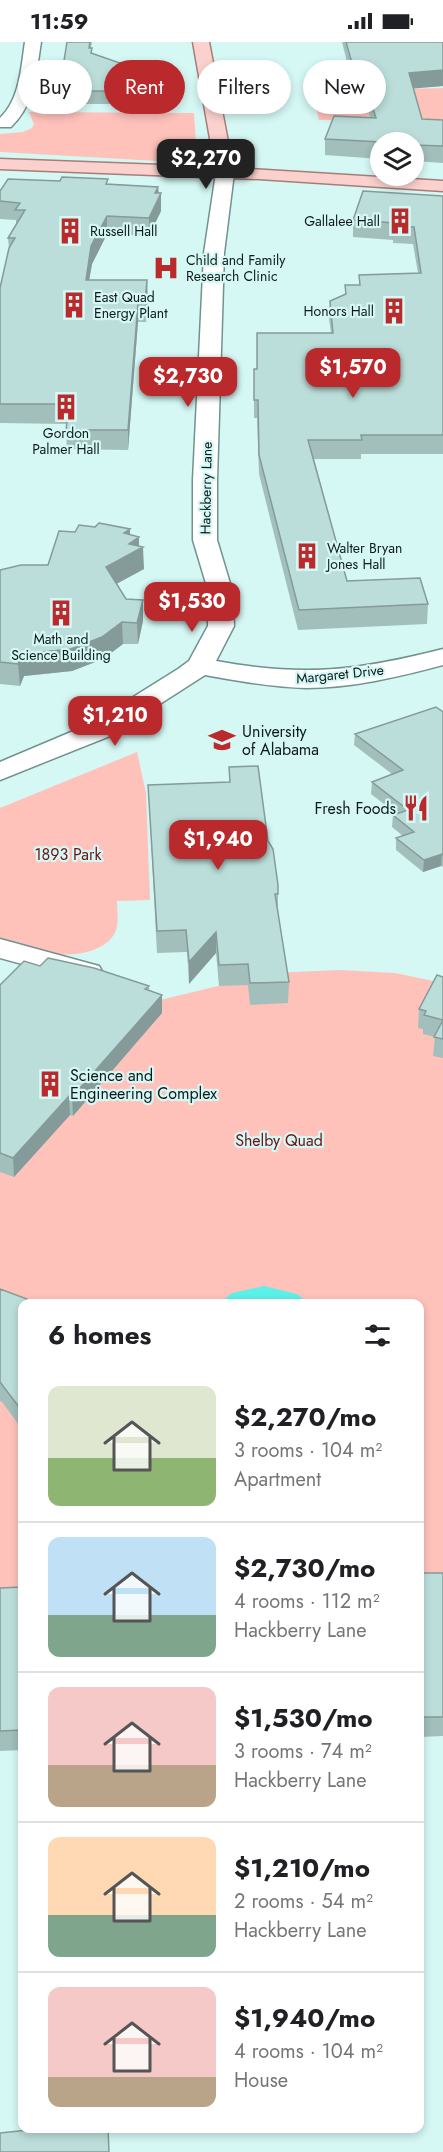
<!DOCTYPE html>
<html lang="en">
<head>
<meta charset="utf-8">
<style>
	body { margin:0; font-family:Jost,sans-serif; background:#f2f2f2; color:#202124; height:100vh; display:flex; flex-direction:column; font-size:22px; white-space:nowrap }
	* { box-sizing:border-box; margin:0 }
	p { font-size:20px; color:#757577 }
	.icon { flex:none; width:33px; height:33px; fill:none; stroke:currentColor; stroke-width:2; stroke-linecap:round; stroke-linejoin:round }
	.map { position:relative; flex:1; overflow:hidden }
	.panel { position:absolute; left:18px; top:1257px; width:406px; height:834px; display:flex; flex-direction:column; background:#fff; border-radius:12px; box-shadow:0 3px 9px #0003 }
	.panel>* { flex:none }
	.guide { position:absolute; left:18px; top:18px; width:408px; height:54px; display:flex; gap:12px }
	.tools { position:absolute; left:370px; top:90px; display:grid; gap:12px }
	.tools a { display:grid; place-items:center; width:54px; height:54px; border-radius:50%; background:#fff; box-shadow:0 3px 9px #0003; font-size:30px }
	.price { position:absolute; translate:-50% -51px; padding:0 14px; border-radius:12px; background:#ba2a2d; color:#fff; font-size:20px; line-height:39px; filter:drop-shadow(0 2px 3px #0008) }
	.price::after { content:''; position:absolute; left:50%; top:36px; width:18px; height:14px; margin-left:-9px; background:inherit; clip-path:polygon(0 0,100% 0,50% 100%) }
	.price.current { background:#222; color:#fff }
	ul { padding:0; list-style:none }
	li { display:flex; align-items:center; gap:18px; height:150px; padding:0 30px }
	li+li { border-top:2px solid #e0e0e0 }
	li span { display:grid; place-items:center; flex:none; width:168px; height:120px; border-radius:12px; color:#555 }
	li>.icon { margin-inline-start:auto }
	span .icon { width:72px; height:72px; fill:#fffc; stroke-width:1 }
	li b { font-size:26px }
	h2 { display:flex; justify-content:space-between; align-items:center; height:72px; padding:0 30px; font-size:26px }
	.pill { padding:0 21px; border-radius:27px; background:#fff; box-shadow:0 3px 9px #0003; font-size:21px; line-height:54px }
	.pill.current { background:#ba2a2d; color:#fff }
	.status { display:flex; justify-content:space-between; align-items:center; height:42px; padding:0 30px; background:#fff; direction:ltr }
	.status svg { height:16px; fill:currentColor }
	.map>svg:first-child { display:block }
	.green { fill:#fec2bb }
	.water { fill:#5cf1e8 }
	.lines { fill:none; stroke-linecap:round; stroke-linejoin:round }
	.minor-casing { stroke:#72928f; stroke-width:3 }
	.major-casing { stroke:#a77d79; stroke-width:3 }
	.minor { fill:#fff; fill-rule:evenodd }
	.major { fill:#fbd1cd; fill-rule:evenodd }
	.wall { fill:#a2bfbb }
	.shaded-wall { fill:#849b99 }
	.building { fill:#bcdeda; stroke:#849b99; stroke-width:1.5 }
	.labels { text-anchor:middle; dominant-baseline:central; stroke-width:4.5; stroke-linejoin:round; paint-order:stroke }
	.far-poi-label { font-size:14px; fill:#0e1a19; stroke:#d5f8f5; text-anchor:start }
	.far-street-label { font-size:14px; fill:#0e1a19; stroke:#d5f8f5 }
	.poi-label { font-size:16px; fill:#0e1a19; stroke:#d5f8f5; text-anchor:start }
	.park-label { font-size:16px; fill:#6d1114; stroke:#d5f8f5 }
</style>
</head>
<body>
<div class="status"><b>11:59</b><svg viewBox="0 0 49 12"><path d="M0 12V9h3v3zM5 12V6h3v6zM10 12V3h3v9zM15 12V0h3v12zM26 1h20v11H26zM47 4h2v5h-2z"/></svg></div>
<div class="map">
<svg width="443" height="2110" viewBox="0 0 443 2110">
	<rect width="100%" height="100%" fill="#d5f8f5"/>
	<path class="green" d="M443,46V78H319L313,52L319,49Z
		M29,70L194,71L197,116L193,121L0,110V92L23,90L32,86L34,82Z
		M137,710L146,751L150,858L117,859C117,869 119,879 116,888C107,913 66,915 45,911C30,908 15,900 0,896V766Z
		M340,928L395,931L443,941V1568L420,1569V1262H22V1695H0V1062L156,959L271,931Z"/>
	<path class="water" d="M264,1244L297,1252L309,1261H219L232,1251Z"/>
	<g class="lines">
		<g class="minor-casing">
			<path id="minor" d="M25,0H41C36,31 35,62 11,85H0V76C20,57 21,26 25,0Z
				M225,126L234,131L224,211L217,438V498L232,548L234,584L216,619C305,635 356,629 443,607V623C398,635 352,646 306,646C272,645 238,639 205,633L110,694L0,738V720L90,682L178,627L189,619L208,584V548L193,498V438L204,211L216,131Z
				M0,897L99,924L103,931L99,938L88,940L0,916Z"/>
		</g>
		<g class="major-casing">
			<path id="major" d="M193,0H209L233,126L443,139V149L259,137L0,127V117L215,125Z"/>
		</g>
		<use href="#minor" class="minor"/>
		<use href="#major" class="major"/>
	</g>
	<path class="wall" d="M67,0H92L91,6L92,12L143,29L144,42L142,62H59V49Z
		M342,0H443V44L413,46L422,77L443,78V121L414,119V100H381V117L325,113V97L370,76L369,70V54L372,45L353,44Z
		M60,139L158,145L161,169L149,194L107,192L92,222L89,238L148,257L146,280H138L128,408L67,407L66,388L67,382L0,381V246L9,207L8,196L16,182V178L0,177V149Z
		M443,154V412H361V417H314L347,539L428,562L427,582L298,588L259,432L257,376H254V327H257V291H331L329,277L330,259L345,252V243H359V233L418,231L413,202L393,201V198L353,195V178Z
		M95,485L130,487V493L139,504L144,527L116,542L126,557L143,558V579L138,602H123L103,617L72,629L24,634L20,644L0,642V528L48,523L75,490Z
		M443,670V825L441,824L423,830L396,808V796L403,794L392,785L393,773L397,772L371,752L372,740L392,732L354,703L355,692Z
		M229,725L268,799L278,843V869L289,940L288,961L250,963L248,943L219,944L216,911L189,942L187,910L157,911L148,743L229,740Z
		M40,924L149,944V948L162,953V971L73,1074L70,1073L14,1135L0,1130V943Z
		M443,935V1016L433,1014L435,995L423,992V987L418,986L419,967Z
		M0,1247L27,1257L28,1260L22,1262V1387L2,1360L0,1359Z
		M420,1531H443V1694L420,1695Z
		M22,1545V1708L0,1709V1546Z"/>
	<path class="shaded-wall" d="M443,28V44L408,47L409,31Z
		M143,29L144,42L142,62L141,49Z
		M158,145L159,156L161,151V169L149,194V176L155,151Z
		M107,174V192L92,222L86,256V238L91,204Z
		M147,238L148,257L146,280L145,261Z
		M138,261V280L128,408V388Z
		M130,487V501L139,495V508L143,505L144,527L107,547L106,525L124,491Z
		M143,558V579L138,602L137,581Z
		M122,580L123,602L103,617L72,629L24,634L20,644L18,622L23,612Z
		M442,812L441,824L423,830L424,818Z
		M216,890V911L189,942V920Z
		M162,953V971L73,1074L72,1055Z
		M69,1054L70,1073L14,1135L13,1116Z"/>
	<path class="building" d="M67,0H90L89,6H92L91,11L143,29L141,49H59Z
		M346,0H443V28L409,31L422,77L443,78V104L414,103V100H382L325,97L334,74L376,76L369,54L378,29L354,28Z
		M62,135L108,137L106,142L158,145L155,151H161L149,176L107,174L91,204L86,238H147L145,261H138L128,388H66L69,362H0V246L9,206L15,196H8L25,168H15L20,161L0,159V149L8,137L60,139Z
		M363,149L443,154V393H361L362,398H308L347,539L420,536L428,562L299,568L259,413L258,358H254V327H257V291H333L330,259L346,252L345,243H360L359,233L421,231L414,185L394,184L395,181L353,178Z
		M99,481L130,487L124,491L139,495L129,502L143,505L106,525L126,557L143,558L137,581L122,580L102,595L71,607L23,612L18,622L0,620V528L21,523H48L59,489L75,490L79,483L95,485Z
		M436,665L443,670V813L442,812L424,818L396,796L414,790L393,773L408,768L372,740L403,728L355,692Z
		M258,724L268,799L273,807L278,843V852H275L289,940L250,941L248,922L219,923L216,890L189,920L186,888L157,889L148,743L230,740L229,725Z
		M48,916L94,926L149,944L145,947L162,953L72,1055L69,1054L13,1116L0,1111V943L24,919L40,924Z
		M437,933L443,935V978L424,973L426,969L419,967Z
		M443,978V997L434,995Z
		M0,1247L27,1257L25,1259L31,1262H22V1369L0,1340Z
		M420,1531H443V1675H420Z
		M22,1545V1688L0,1689V1546Z
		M47,2086H108L109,2110H0V2091Z"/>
	<defs>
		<g id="building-bare" transform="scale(2.07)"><path d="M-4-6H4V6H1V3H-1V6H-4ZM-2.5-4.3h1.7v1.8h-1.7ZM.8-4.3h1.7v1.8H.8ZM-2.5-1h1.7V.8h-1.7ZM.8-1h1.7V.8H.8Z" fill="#ba2a2d" stroke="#d5f8f5" stroke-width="2.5" paint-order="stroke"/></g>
		<g id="hospital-bare" transform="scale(2.07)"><path d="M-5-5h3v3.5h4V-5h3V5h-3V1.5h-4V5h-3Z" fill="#ba2a2d" stroke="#d5f8f5" stroke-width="2.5" paint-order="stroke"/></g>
		<g id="university-bare" transform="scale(2.07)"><path d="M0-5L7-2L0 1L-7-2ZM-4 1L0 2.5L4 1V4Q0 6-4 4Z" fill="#ba2a2d" stroke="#d5f8f5" stroke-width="2.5" paint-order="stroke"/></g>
		<g id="restaurant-bare" transform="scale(2.07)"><path d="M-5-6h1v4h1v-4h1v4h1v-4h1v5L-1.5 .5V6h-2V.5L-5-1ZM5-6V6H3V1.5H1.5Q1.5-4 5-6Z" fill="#ba2a2d" stroke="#d5f8f5" stroke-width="2.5" paint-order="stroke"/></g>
	</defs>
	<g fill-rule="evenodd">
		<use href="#building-bare" x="400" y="179"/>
		<use href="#building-bare" x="70" y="189"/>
		<use href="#hospital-bare" x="166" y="226"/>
		<use href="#building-bare" x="74" y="263"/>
		<use href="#building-bare" x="394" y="269"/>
		<use href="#building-bare" x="66" y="365"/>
		<use href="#building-bare" x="307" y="514"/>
		<use href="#building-bare" x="61" y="571"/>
		<use href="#university-bare" x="222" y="698"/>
		<use href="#restaurant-bare" x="416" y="766"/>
		<use href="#building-bare" x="50" y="1042"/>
	</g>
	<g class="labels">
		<g class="far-poi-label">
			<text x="380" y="179" text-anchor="end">Gallalee Hall</text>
			<text x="90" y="189">Russell Hall</text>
			<text x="186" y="218">Child and Family<tspan x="186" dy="16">Research Clinic</tspan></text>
			<text x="94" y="255">East Quad<tspan x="94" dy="16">Energy Plant</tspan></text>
			<text x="374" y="269" text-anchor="end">Honors Hall</text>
			<text x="66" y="391" text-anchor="middle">Gordon<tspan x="66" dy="16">Palmer Hall</tspan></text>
			<text x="327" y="506">Walter Bryan<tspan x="327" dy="16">Jones Hall</tspan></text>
			<text x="61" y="597" text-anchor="middle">Math and<tspan x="61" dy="16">Science Building</tspan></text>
		</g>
		<g class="far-street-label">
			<text transform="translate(206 446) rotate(-89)">Hackberry Lane</text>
			<text transform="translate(340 632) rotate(-6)">Margaret Drive</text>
		</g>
		<g class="poi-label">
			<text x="242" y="689">University<tspan x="242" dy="18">of Alabama</tspan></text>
			<text x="396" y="766" text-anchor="end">Fresh Foods</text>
			<text x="70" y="1033">Science and<tspan x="70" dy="18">Engineering Complex</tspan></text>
		</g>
		<g class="park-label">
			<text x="68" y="812">1893 Park</text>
			<text x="279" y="1098">Shelby Quad</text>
		</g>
	</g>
</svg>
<div class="tools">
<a><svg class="icon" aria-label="layers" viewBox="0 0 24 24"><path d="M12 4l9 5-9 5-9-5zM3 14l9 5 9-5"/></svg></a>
</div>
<b class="price current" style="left:206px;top:148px">$2,270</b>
<b class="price" style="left:353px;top:357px">$1,570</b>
<b class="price" style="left:188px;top:366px">$2,730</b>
<b class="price" style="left:192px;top:591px">$1,530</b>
<b class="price" style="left:115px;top:705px">$1,210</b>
<b class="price" style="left:218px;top:829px">$1,940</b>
<div class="guide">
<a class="pill">Buy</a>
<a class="pill current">Rent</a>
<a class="pill">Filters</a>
<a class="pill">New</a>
</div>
<section class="panel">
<h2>6 homes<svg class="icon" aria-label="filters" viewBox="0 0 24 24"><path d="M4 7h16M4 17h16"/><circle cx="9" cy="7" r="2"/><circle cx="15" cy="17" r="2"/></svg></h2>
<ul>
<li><span style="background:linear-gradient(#dfe7d0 60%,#8fb573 0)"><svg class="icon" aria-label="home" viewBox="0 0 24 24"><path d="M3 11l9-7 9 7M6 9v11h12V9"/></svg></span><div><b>$2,270/mo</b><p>3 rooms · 104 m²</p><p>Apartment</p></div></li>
<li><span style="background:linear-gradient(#bfe0f5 65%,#7fa58c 0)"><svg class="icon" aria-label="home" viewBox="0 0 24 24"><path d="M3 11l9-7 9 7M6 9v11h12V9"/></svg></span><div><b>$2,730/mo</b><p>4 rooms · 112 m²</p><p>Hackberry Lane</p></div></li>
<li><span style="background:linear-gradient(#f6c9c9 65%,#b9a48a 0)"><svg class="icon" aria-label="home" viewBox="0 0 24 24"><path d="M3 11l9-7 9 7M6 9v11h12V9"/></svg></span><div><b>$1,530/mo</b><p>3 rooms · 74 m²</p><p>Hackberry Lane</p></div></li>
<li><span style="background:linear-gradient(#ffd9b3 65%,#7fa58c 0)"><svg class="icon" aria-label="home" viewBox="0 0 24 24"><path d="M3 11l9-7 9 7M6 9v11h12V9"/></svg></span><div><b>$1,210/mo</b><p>2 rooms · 54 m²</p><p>Hackberry Lane</p></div></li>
<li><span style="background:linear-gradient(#f6c9c9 75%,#b9a48a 0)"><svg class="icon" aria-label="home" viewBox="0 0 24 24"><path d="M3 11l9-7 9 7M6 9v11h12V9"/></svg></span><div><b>$1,940/mo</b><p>4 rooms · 104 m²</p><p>House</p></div></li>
</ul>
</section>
</div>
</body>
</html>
